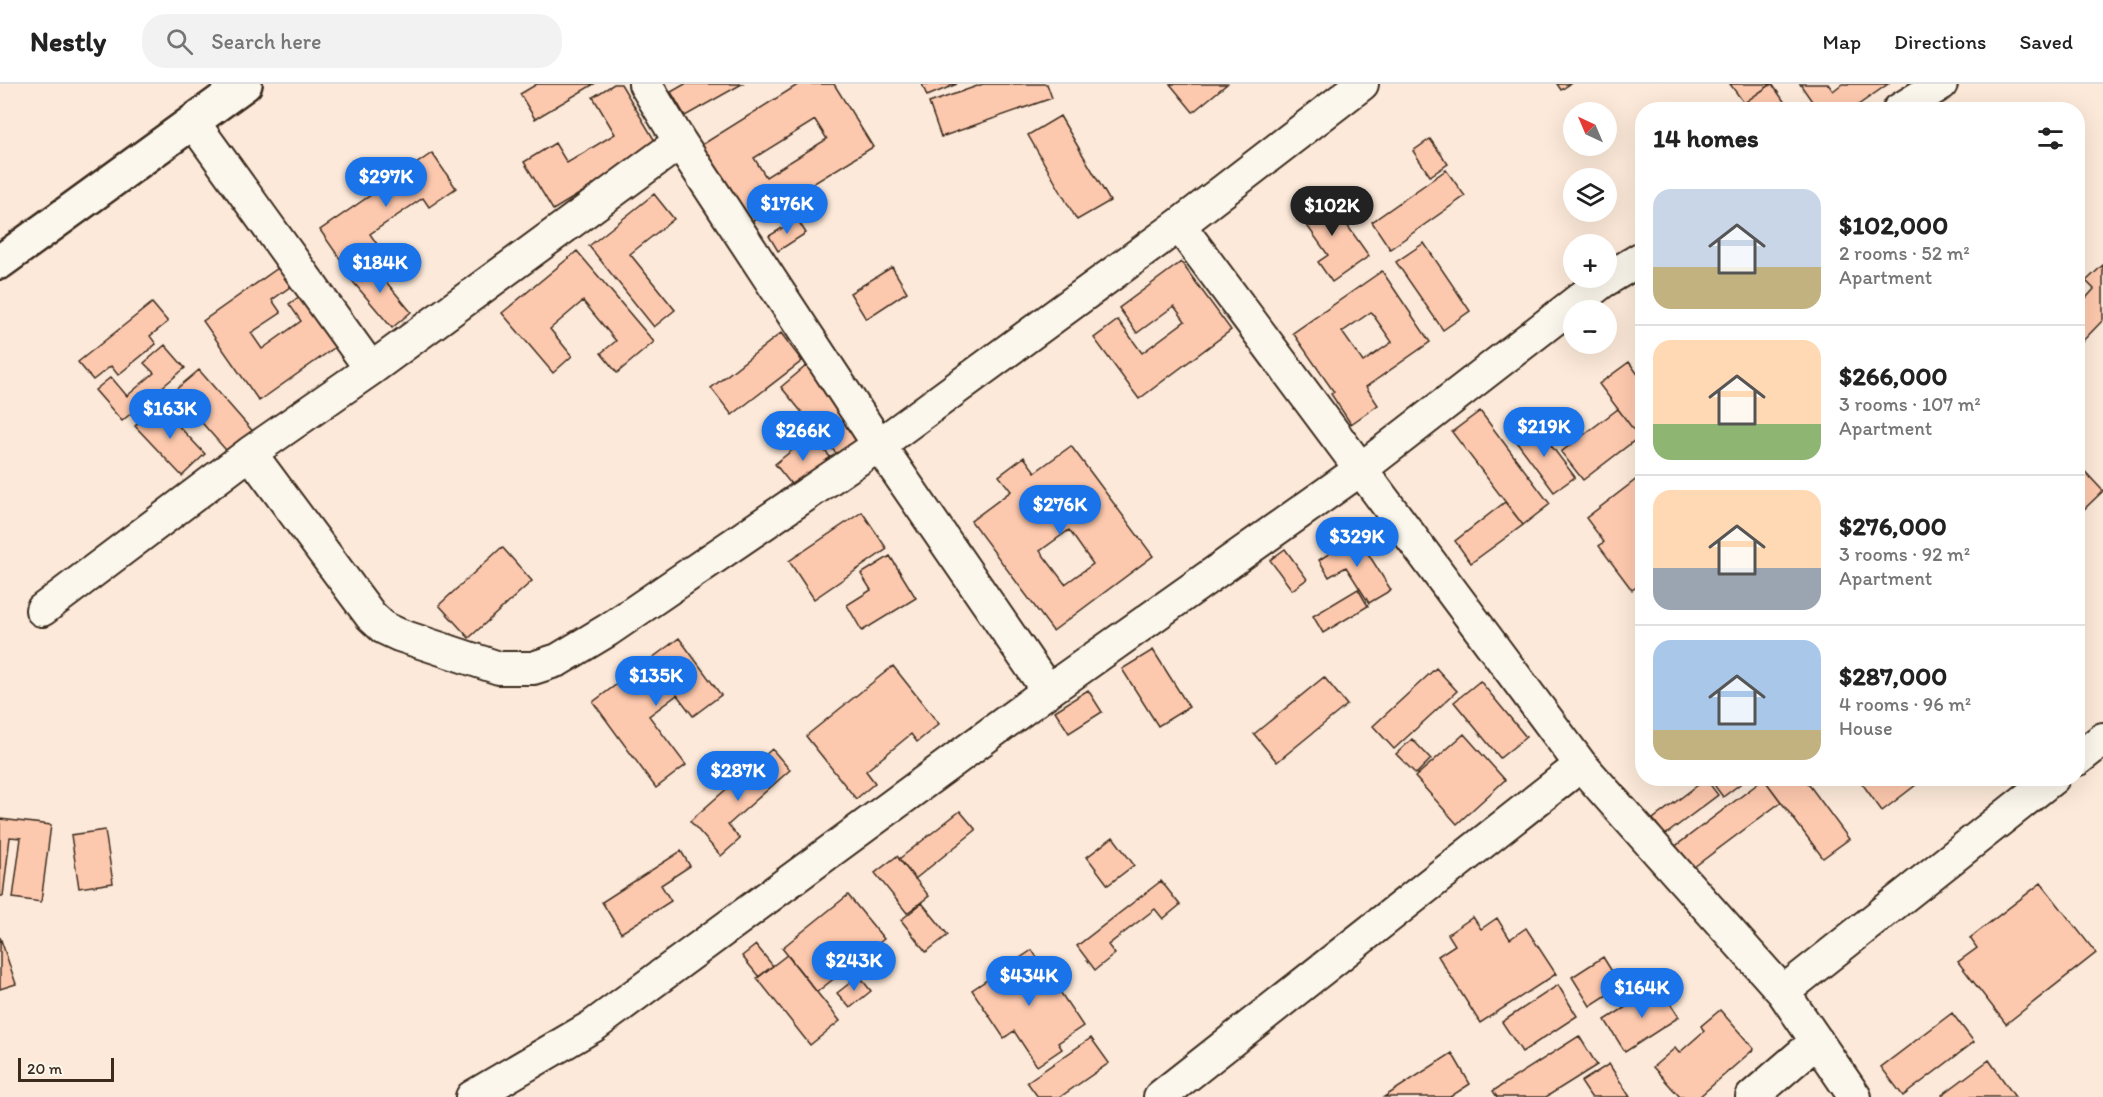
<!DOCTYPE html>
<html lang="en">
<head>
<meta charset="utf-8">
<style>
	body { margin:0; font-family:Itim,sans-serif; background:#f2f2f2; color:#222; height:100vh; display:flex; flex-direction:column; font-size:22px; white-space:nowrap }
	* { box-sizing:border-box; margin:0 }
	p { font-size:20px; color:#767676 }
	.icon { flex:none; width:33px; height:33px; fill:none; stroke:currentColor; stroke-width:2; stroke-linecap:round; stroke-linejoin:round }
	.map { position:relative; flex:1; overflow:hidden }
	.sheet { position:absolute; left:1635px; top:18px; width:450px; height:684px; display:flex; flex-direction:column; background:#fff; border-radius:24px; box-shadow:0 6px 24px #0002 }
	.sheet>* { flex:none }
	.needle { width:39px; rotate:316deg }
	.buttons { position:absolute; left:1563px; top:18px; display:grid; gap:12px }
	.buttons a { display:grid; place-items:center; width:54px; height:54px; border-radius:50%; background:#fff; box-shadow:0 6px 24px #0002; font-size:30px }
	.scale { position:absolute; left:18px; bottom:15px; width:96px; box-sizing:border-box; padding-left:6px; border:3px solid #3b2a1e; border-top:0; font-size:16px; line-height:21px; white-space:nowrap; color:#3b2a1e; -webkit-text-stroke:4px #fbf7ec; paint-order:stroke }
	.price { position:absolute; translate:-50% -51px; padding:0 14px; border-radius:21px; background:#1a73e8; color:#fff; font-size:20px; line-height:39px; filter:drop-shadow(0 2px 3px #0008) }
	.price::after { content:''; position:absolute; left:50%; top:36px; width:18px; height:14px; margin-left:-9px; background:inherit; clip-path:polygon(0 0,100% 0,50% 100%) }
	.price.selected { background:#222; color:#fff }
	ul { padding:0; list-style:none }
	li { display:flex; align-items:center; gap:18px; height:150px; padding:0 18px }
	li+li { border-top:2px solid #e0e0e0 }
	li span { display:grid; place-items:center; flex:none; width:168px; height:120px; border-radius:18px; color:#555 }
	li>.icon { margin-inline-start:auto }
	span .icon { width:72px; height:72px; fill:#fffc; stroke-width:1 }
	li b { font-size:26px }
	h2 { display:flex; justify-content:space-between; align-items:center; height:72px; padding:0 18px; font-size:26px }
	header { display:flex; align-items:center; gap:36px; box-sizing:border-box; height:84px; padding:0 30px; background:#fff; border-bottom:2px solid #e0e0e0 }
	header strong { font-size:28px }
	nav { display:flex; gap:33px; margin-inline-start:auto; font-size:21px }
	.search { width:420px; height:54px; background:#f2f2f2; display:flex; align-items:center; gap:15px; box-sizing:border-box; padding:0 21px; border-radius:24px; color:#767676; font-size:22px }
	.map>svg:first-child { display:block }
	.building { fill:#fdc9ae; stroke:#3b2a1e; stroke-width:1.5; fill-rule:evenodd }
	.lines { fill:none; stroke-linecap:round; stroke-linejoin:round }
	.street-casing { stroke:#3b2a1e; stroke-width:36 }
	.secondary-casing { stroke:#3b2a1e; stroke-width:38 }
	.street { stroke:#fbf7ec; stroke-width:32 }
	.secondary { stroke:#fbf7ec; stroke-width:33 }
</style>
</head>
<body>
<header>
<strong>Nestly</strong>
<div class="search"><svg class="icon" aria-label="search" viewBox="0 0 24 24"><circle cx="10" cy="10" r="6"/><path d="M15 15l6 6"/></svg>Search here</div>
<nav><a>Map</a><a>Directions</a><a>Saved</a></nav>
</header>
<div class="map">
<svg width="2103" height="1013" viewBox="0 0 2103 1013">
	<rect width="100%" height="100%" fill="#fce9d9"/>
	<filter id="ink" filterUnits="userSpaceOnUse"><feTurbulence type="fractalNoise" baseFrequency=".0167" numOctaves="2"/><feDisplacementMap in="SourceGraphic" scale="12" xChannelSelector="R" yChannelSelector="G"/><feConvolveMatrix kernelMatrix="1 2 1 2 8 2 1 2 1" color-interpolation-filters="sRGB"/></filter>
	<g filter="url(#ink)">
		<path class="building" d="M537,0H594L535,35L520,10Z
			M614,0H621L658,62L553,126L524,78L555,59L567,79L615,50L593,13Z
			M685,0H742L685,32L671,8Z
			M799,0H834L873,63L748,140L700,62ZM815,36L827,55L766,93L754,74Z
			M922,0H957L927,12Z
			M983,0H1047L1052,14L941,53L929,19Z
			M1170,0H1227L1193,28Z
			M1557,0H1570L1561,6Z
			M1730,0H1771L1744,19Z
			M1772,0L1790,26H1748L1744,19Z
			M1800,0H1828L1833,7L1842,0H1888L1851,26H1818Z
			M1060,32L1110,117L1077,136L1028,51Z
			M1430,55L1448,80L1430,92L1413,67Z
			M432,69L456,104L429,123L423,114L370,150L377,160L345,182L320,146Z
			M1446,86L1465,112L1390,165L1372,138Z
			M1323,107L1369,172L1332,198L1318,178L1328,171L1296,126Z
			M654,110L674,135L630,170L675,226L654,243L589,162Z
			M797,135L806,149L778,167L769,152Z
			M1424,159L1470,227L1443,246L1396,178Z
			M577,167L654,258L617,289L601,269L616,257L583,217L550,245L572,272L553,289L502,229Z
			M368,176L411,228L392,244L349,193Z
			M1181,178L1231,246L1139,315L1094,254L1118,236L1142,269L1185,237L1174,222L1137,249L1119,224Z
			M2103,181V236L2078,262V223L2094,205L2086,197Z
			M281,182L294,200L272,216L281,229L251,249L262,265L301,237L289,220L306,208L341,259L259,317L203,237Z
			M892,183L907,208L866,235L850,209Z
			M1382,187L1430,258L1366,303L1378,321L1351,340L1331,310L1334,308L1293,249ZM1371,228L1392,258L1363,278L1342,248Z
			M152,219L168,238L150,252L156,260L118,291L111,282L93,296L78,278Z
			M781,249L802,277L732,331L711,304Z
			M165,261L185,284L122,337L95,306L111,293L127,312L154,289L144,279Z
			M1629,278L1642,296V351L1639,353L1599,300Z
			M806,282L866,352L839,373L781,303Z
			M199,286L256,351L232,373L174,307Z
			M158,320L205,370L182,392L135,342Z
			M1618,325L1639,353L1583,396L1561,368Z
			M1480,327L1550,420L1523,441L1452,348Z
			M1534,339L1575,393L1554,408L1514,354Z
			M811,351L832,375L795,405L775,380Z
			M1071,362L1153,472L1053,547L971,437L1011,407L999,392L1024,373L1035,388ZM1069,446L1093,480L1065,500L1040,467Z
			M2078,380L2103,407L2078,431Z
			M1642,391V508L1638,502L1632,506L1599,462L1604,458L1586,434Z
			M1505,418L1523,441L1471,479L1455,457Z
			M862,428L887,465L814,515L789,477Z
			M1357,452L1391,506L1369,519L1346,483L1329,493L1319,476Z
			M502,463L532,497L469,554L439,521Z
			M1285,465L1307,495L1292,506L1270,476Z
			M890,472L916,514L862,547L847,521L871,506L861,490Z
			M1358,505L1368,522L1323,549L1313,532Z
			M679,554L721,611L693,632L677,611L649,632L686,681L656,704L593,618Z
			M1153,566L1189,623L1158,642L1122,585Z
			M893,582L939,640L917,658L911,650L866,687L875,699L856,715L806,652Z
			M1436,584L1457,607L1394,665L1373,642Z
			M1324,593L1347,621L1277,678L1254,650Z
			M1480,597L1526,653L1500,674L1454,618Z
			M1088,606L1102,628L1069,649L1055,627Z
			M1464,650L1505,696L1457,740L1415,693Z
			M1412,655L1431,675L1416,690L1396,670Z
			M772,665L790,686L728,741L740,755L721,772L690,737Z
			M1709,694H1748L1723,713Z
			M1765,694H1804L1849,755L1823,774L1764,695Z
			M1858,694H1925L1882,727Z
			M1706,695L1718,711L1665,751L1653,735Z
			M1764,695L1781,718L1690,786L1673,764Z
			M960,727L976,746L915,795L899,775Z
			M0,735L51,741L41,818L13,814L21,754L10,753L3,812H0Z
			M105,746L113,799L79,804L71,751Z
			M1113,753L1134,781L1108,801L1087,773Z
			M681,767L690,782L661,801L671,817L621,849L602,818Z
			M897,772L929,812L907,829L875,789Z
			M1161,797L1180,821L1163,835L1155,825L1108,861L1115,870L1095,886L1077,862Z
			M2041,799L2096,869L2006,940L1958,878L1977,864L1970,854Z
			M848,811L884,855L817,908L782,864Z
			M922,819L948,851L926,868L901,836Z
			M1473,833L1481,845L1497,834L1510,855L1526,844L1556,890L1480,939L1438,872L1455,861L1448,850Z
			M0,853L16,900L0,905Z
			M756,861L773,882L759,893L742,872Z
			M1032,866L1083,942L1058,959L1062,965L1037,982L1014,947L1004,954L972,906Z
			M787,871L840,937L810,961L757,894Z
			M1603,873L1621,902L1590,922L1572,893Z
			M859,892L871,907L850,924L837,909Z
			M1558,901L1577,932L1522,968L1502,938Z
			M1659,902L1679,933L1625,968L1605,936Z
			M1720,926L1754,965L1699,1013H1680L1653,983L1675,964L1679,969L1704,947L1701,942Z
			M1952,929L1974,958L1903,1012L1881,983Z
			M1579,952L1597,981L1546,1013H1497L1493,1007Z
			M1091,954L1109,979L1060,1013H1038L1027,998Z
			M1452,969L1470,1000L1450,1013H1384Z
			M1989,976L2015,1013H1943L1942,1011Z
			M1609,980L1630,1013H1591L1581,998Z"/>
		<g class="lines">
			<g class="street-casing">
				<path id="street" d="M645,0L680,58L879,361L1179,141L1362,0
					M1899,26L1941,0
					M193,38L371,285
					M250,369L371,532L384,544L399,551L499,584H533L558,576L608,546L879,361L1048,607
					M42,526L250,369L371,285L680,58
					M2078,675L2103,655
					M1581,681L1783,908L2053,694
					M1783,908L1855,1013
					M472,1013L593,942L1048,607L1361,385L1602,198L1642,174
					M1160,1013L1581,681L1179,141
					M1752,1013L1817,957"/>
			</g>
			<g class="secondary-casing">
				<path id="secondary" d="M0,178L245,0"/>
			</g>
			<use href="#street" class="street"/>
			<use href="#secondary" class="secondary"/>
		</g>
	</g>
</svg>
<div class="buttons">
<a><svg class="needle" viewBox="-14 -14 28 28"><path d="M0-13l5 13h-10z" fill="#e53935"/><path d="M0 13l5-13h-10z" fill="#767676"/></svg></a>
<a><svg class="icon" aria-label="layers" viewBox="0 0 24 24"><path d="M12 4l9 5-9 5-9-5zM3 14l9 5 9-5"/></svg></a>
<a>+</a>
<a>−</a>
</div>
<div class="scale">20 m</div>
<b class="price" style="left:386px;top:124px">$297K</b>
<b class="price" style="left:787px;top:151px">$176K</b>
<b class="price selected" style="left:1332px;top:153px">$102K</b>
<b class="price" style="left:380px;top:210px">$184K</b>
<b class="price" style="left:170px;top:356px">$163K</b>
<b class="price" style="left:1544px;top:374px">$219K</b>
<b class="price" style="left:803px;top:378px">$266K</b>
<b class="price" style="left:1060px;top:452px">$276K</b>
<b class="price" style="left:1357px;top:484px">$329K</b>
<b class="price" style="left:656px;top:623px">$135K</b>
<b class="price" style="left:738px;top:718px">$287K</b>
<b class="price" style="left:854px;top:908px">$243K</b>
<b class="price" style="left:1029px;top:923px">$434K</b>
<b class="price" style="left:1642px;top:935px">$164K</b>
<section class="sheet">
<h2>14 homes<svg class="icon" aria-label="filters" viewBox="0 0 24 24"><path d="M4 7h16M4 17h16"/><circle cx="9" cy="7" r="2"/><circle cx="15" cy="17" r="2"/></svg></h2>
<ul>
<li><span style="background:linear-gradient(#c9d6e8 65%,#c2b280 0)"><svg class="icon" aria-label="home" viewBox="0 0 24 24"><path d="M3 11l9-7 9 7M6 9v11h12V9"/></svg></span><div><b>$102,000</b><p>2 rooms · 52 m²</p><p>Apartment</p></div></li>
<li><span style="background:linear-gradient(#ffd9b3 70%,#8fb573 0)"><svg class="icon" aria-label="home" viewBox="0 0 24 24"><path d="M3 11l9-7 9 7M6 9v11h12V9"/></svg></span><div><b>$266,000</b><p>3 rooms · 107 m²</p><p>Apartment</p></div></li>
<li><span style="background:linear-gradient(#ffd9b3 65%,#9aa5b1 0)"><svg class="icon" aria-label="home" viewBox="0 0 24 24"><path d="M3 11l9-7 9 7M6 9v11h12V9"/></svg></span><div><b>$276,000</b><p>3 rooms · 92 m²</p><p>Apartment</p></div></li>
<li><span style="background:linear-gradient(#a9c7e8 75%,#c2b280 0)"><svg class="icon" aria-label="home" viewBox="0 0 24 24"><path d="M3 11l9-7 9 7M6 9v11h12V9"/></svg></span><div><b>$287,000</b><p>4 rooms · 96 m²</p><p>House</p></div></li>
</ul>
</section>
</div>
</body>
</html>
